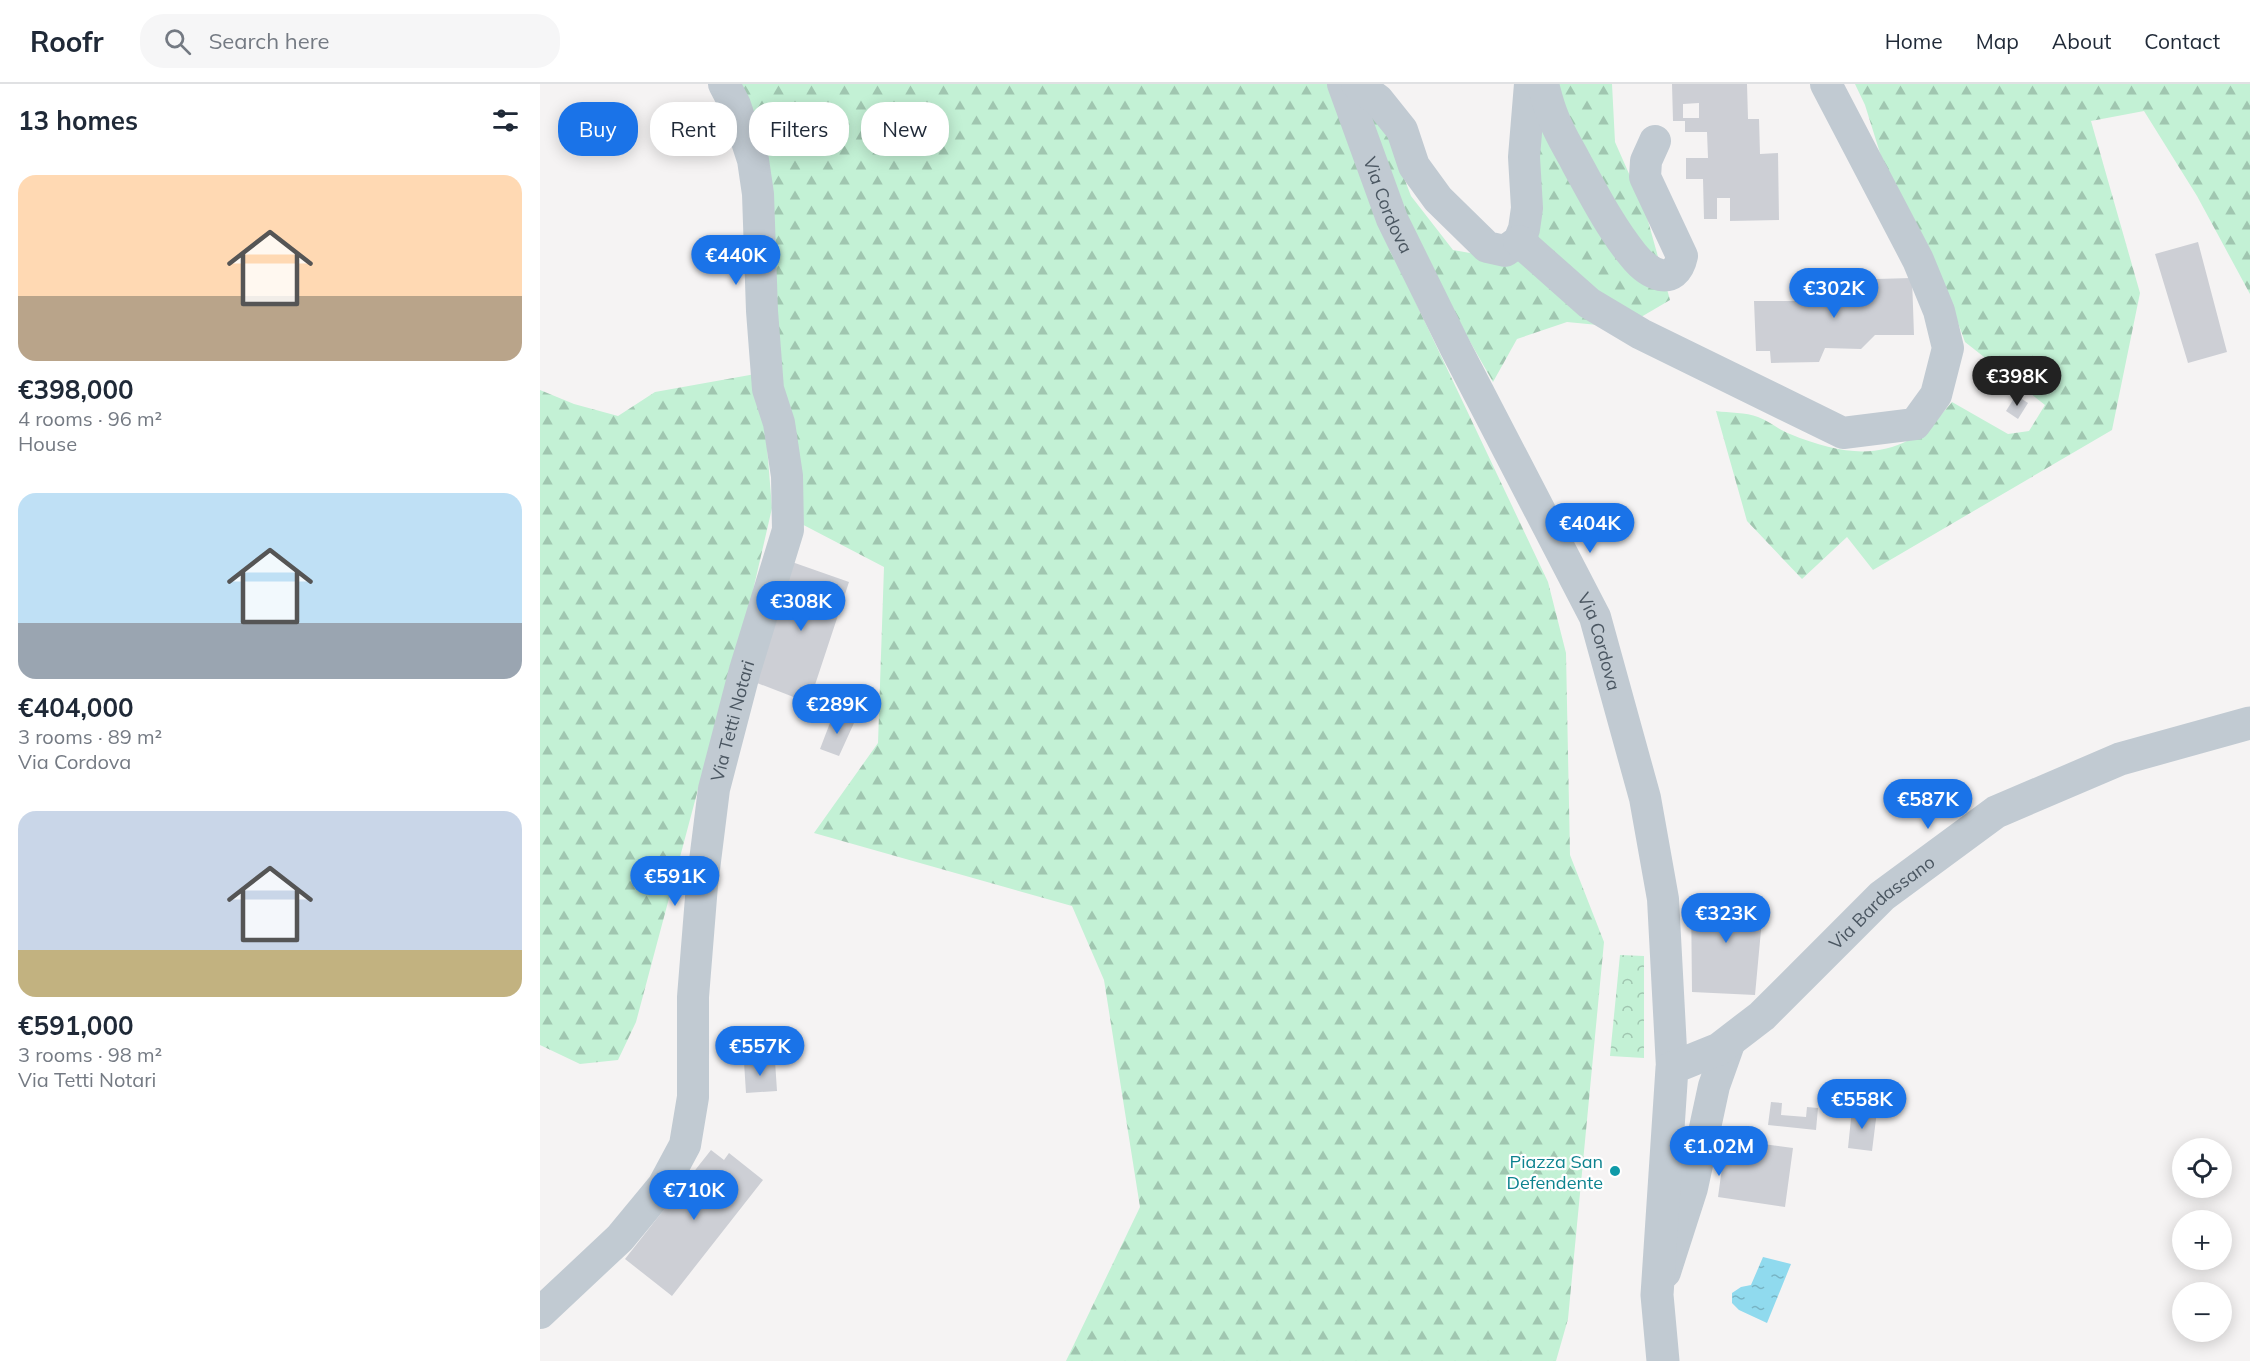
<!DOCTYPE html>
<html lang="en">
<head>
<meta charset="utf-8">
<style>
	body { margin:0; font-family:Mulish,sans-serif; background:#f6f6f7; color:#1f2937; height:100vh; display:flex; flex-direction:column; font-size:22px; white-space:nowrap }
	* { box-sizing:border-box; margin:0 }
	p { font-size:20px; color:#747a83 }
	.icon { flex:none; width:33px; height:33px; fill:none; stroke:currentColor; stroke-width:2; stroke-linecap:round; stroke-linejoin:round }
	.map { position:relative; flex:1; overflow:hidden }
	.drawer { display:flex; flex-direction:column; background:#fff; width:540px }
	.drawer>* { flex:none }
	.top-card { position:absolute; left:18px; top:18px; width:570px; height:54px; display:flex; gap:12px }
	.controls { position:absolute; left:1632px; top:1054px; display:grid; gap:12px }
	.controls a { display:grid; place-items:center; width:60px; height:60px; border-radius:50%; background:#fff; box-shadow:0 3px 15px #0003; font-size:30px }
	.price { position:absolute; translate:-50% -51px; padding:0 14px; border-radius:21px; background:#1a73e8; color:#fff; font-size:20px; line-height:39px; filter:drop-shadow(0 2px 3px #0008) }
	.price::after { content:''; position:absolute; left:50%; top:36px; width:18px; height:14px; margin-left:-9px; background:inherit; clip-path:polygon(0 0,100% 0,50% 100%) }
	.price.current { background:#222; color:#fff }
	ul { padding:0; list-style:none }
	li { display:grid; align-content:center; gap:12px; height:318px; padding:0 18px }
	li span { display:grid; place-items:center; height:186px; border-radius:18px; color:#555 }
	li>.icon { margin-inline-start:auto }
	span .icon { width:108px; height:108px; fill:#fffc; stroke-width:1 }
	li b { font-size:26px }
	h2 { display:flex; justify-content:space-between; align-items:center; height:72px; padding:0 18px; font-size:26px }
	.chip { padding:0 21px; border-radius:24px; background:#fff; box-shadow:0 3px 15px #0003; font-size:21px; line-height:54px }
	.chip.current { background:#1a73e8; color:#fff }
	header { display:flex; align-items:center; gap:36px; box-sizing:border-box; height:84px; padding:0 30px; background:#fff; border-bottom:2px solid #e0e1e3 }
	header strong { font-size:28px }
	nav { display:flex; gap:33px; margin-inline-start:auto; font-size:21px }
	.search { width:420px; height:54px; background:#f6f6f7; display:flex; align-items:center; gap:15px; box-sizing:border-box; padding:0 21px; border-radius:24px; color:#747a83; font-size:22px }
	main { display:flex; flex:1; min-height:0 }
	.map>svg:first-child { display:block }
	.forest { fill:url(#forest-firs) }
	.park { fill:url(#park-crowns) }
	.water { fill:url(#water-ripples) }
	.building { fill:#cdcfd5; fill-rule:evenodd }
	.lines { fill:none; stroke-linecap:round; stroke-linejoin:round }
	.minor { stroke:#c1cad2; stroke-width:32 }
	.tertiary { stroke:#c1cad2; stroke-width:33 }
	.culture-dot { fill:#0f9aa8; stroke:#fff; stroke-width:2 }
	.labels { text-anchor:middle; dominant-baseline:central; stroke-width:4.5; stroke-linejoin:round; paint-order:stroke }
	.street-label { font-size:18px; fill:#4a5661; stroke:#fff }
	.culture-label { font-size:18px; fill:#0d838f; stroke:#fff; text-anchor:end }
</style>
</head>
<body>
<header>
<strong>Roofr</strong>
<div class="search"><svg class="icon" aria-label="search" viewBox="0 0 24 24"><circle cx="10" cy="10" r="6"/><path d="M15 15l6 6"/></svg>Search here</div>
<nav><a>Home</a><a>Map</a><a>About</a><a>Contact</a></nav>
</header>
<main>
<section class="drawer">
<h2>13 homes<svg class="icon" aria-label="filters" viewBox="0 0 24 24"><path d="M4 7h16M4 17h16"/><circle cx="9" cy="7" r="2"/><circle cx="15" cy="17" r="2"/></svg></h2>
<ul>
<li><span style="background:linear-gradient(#ffd9b3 65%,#b9a48a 0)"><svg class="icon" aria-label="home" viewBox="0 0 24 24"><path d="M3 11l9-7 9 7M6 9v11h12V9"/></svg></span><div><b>€398,000</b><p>4 rooms · 96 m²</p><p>House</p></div></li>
<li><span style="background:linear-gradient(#bfe0f5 70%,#9aa5b1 0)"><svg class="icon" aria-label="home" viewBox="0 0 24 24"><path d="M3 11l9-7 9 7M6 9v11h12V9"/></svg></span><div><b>€404,000</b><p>3 rooms · 89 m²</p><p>Via Cordova</p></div></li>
<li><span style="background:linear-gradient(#c9d6e8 75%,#c2b280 0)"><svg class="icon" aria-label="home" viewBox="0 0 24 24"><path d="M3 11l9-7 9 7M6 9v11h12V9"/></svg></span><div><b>€591,000</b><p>3 rooms · 98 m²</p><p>Via Tetti Notari</p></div></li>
</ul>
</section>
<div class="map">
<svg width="1710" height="1277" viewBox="0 0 1710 1277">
	<defs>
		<pattern id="forest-firs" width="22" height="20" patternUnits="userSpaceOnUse" patternTransform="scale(1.5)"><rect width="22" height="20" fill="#c3f1d5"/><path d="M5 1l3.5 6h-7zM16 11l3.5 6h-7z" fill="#a0c6b0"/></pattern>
		<pattern id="park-crowns" width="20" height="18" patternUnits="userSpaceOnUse" patternTransform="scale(1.5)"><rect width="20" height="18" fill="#c3f1d5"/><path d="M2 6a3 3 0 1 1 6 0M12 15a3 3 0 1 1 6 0" fill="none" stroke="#a0c6b0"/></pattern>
		<pattern id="water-ripples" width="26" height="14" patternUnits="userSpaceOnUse" patternTransform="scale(1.5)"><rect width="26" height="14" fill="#90daee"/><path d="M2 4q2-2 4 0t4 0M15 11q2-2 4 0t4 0" fill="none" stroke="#78b4c4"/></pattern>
	</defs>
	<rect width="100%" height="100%" fill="#f5f3f3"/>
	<path class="forest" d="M192,0H791L841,145L1008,498L1026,569L1030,771L1064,858L1028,1235L1016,1277H526L600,1123L564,896L532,822L274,749L338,659L344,483L252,435Z
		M997,0H1072L1075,58L1105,126L1130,216L1096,236L1058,241L1027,238L977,255L953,298L859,133L824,25L842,36L871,112L913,166L964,175Z
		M1315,0H1710V210L1657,112L1604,27L1551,37L1600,209L1572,346L1333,486L1307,453L1262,495L1207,437L1176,327C1189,329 1206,328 1218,333C1229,337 1239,346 1250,350C1316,377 1365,377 1412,318L1468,350L1489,347L1505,321L1425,258L1400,190L1345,85L1325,21Z
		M221,289L232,424L188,615L172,653L96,938L78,976L40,980L0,961V306L34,320L78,332L115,308Z"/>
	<path class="park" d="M1080,871L1104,872V974L1070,972Z"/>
	<path class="water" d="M1223,1173L1251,1180L1227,1239L1199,1226L1192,1219V1209L1201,1203L1211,1201Z"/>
	<path class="building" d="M1132,0H1207L1208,35H1219L1220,70L1238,69L1239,136L1190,137V114H1177V135H1164L1163,95H1146V74H1168L1167,48H1145V37H1133ZM1159,19V34H1143V20Z
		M1658,158L1687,268L1648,279L1615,170Z
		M1372,194L1374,251H1335L1321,265L1285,264L1279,278L1231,279L1230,267H1216L1214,217H1278L1277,209L1300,196Z
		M1476,311L1488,319L1478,335L1466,327Z
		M252,478L309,498L269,619L212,597Z
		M293,631L314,639L299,672L280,665Z
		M1151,811L1224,814L1215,911L1152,908Z
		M235,977L237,1007L206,1009L204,978Z
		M1231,1018L1242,1019L1241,1031L1266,1033L1267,1023L1278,1024L1276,1046L1228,1041Z
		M1312,1025L1337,1027L1332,1067L1308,1064Z
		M1186,1055L1253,1064L1245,1123L1178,1113Z
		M171,1066L184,1076L189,1069L223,1096L132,1212L85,1175Z"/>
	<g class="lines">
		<g class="minor">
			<path id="s1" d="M803,0L852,135L916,265L1055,533L1105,714L1123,815L1132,984"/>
			<path d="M817,0L838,16L862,46L874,82L898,115L947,163L965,167L979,157L984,145L987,124L984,73L990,0"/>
			<path d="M1003,0C1006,12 1009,24 1014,35C1020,51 1030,66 1037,80C1054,111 1071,144 1093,171C1108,190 1135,205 1142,172L1105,93L1106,77L1115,57"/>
			<path d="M979,157L1049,219L1101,250L1303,349L1375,340L1396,311L1408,264L1399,227L1378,176L1286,0"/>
			<path d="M1125,1188L1152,1104L1174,1002L1190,957"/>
			<path id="s2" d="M0,1229L80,1154L123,1102L145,1061L153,1013V913L162,801L174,705L205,586L248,446L247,392L239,339L228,305L222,227L218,110L213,76L195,21L184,0"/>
		</g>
		<path class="tertiary" id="s3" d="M1123,1277L1117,1211L1132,984L1179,965L1222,932L1342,812L1456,728L1580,675L1710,639"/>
	</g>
	<circle class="culture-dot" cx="1075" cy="1087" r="6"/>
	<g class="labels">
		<g class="street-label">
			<text stroke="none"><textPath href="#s1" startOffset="129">Via Cordova</textPath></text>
			<text stroke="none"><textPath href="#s1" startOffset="615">Via Cordova</textPath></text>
			<text stroke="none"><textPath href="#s2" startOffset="652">Via Tetti Notari</textPath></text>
			<text stroke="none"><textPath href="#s3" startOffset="564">Via Bardassano</textPath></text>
		</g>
		<g class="culture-label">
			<text x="1063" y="1077">Piazza San<tspan x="1063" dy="21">Defendente</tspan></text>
		</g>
	</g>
</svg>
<div class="controls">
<a><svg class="icon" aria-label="locate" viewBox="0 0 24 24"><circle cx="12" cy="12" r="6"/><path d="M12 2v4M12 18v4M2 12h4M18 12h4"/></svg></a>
<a>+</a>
<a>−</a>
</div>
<b class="price" style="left:196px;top:202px">€440K</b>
<b class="price" style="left:1294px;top:235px">€302K</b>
<b class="price current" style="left:1477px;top:323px">€398K</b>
<b class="price" style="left:1050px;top:470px">€404K</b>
<b class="price" style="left:261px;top:548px">€308K</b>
<b class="price" style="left:297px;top:651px">€289K</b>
<b class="price" style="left:1388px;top:746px">€587K</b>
<b class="price" style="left:135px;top:823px">€591K</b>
<b class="price" style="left:1186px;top:860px">€323K</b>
<b class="price" style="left:220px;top:993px">€557K</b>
<b class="price" style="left:1322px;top:1046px">€558K</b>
<b class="price" style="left:1179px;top:1093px">€1.02M</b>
<b class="price" style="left:154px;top:1137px">€710K</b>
<div class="top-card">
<a class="chip current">Buy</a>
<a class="chip">Rent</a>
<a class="chip">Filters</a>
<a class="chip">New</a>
</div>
</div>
</main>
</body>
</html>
